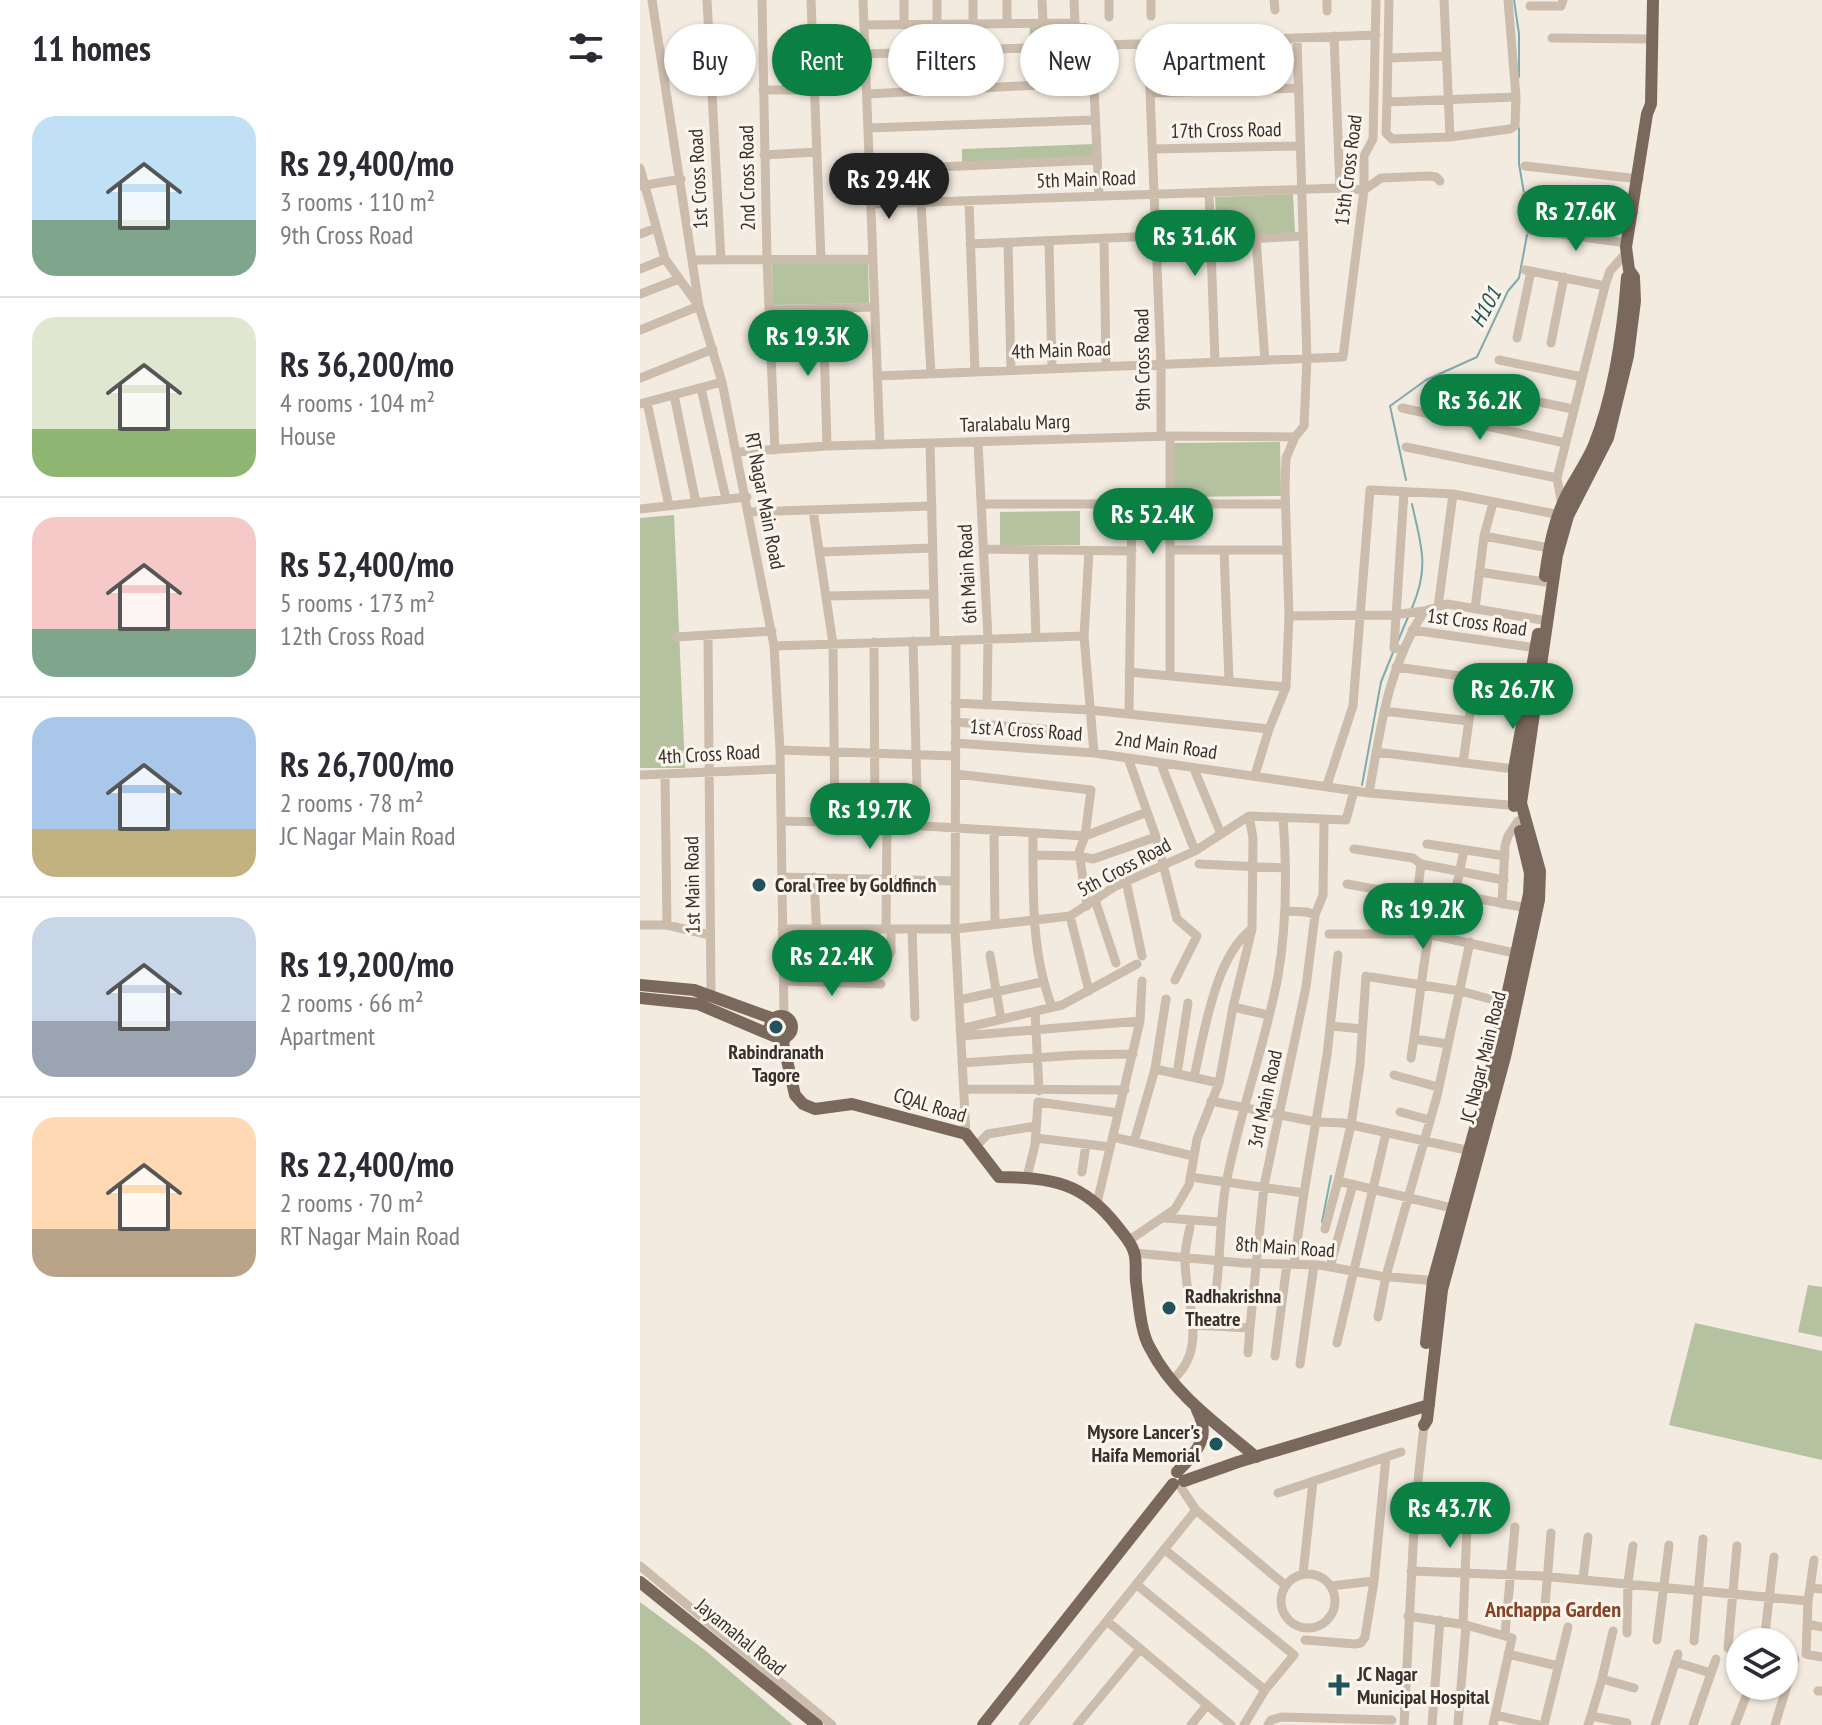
<!DOCTYPE html>
<html lang="en">
<head>
<meta charset="utf-8">
<style>
	body { margin:0; font-family:"PT Sans Narrow",sans-serif; background:#f7f7f7; color:#2b2b33; height:100vh; display:flex; flex-direction:column; font-size:30px; white-space:nowrap }
	* { box-sizing:border-box; margin:0 }
	p { font-size:26px; color:#7c7c81 }
	.icon { flex:none; width:44px; height:44px; fill:none; stroke:currentColor; stroke-width:2; stroke-linecap:round; stroke-linejoin:round }
	.map { position:relative; flex:1; overflow:hidden }
	.details { display:flex; flex-direction:column; background:#fff; width:640px }
	.details>* { flex:none }
	.guide { position:absolute; left:24px; top:24px; width:760px; height:72px; display:flex; gap:16px }
	.controls { position:absolute; left:1086px; top:1628px; display:grid; gap:16px }
	.controls a { display:grid; place-items:center; width:72px; height:72px; border-radius:50%; background:#fff; box-shadow:0 2px 6px #0004; font-size:40px }
	.price { position:absolute; translate:-50% -68px; padding:0 18px; border-radius:28px; background:#0b8043; color:#fff; font-size:26px; line-height:52px; filter:drop-shadow(0 2px 4px #0008) }
	.price::after { content:''; position:absolute; left:50%; top:48px; width:24px; height:18px; margin-left:-12px; background:inherit; clip-path:polygon(0 0,100% 0,50% 100%) }
	.price.selected { background:#222; color:#fff }
	ul { padding:0; list-style:none }
	li { display:flex; align-items:center; gap:24px; height:200px; padding:0 32px }
	li+li { border-top:2px solid #e1e1e2 }
	li span { display:grid; place-items:center; flex:none; width:224px; height:160px; border-radius:24px; color:#555 }
	li>.icon { margin-inline-start:auto }
	span .icon { width:96px; height:96px; fill:#fffc; stroke-width:1 }
	li b { font-size:34px }
	h2 { display:flex; justify-content:space-between; align-items:center; height:96px; padding:0 32px; font-size:34px }
	.tag { padding:0 28px; border-radius:36px; background:#fff; box-shadow:0 2px 6px #0004; font-size:28px; line-height:72px }
	.tag.selected { background:#0b8043; color:#fff }
	main { display:flex; flex:1; min-height:0 }
	.map>svg:first-child { display:block }
	.green { fill:#b5c2a0 }
	.lines { fill:none; stroke-linecap:round; stroke-linejoin:round }
	.stream { stroke:#7fabb0; stroke-width:2 }
	.minor { stroke:#cbbcac; stroke-width:9 }
	.major { stroke:#7b685c; stroke-width:12 }
	.poi-dot { fill:#20535b; stroke:#faf5ed; stroke-width:3 }
	.labels { text-anchor:middle; dominant-baseline:central; stroke-width:6; stroke-linejoin:round; paint-order:stroke }
	.street-label { font-size:20px; fill:#39302b; stroke:#faf5ed }
	.poi-label { font-size:20px; font-weight:bold; fill:#39302b; stroke:#faf5ed; text-anchor:start }
	.water-label { font-size:22px; font-style:italic; fill:#20535b; stroke:#faf5ed }
	.neighbourhood-label { font-size:22px; font-weight:bold; fill:#874225; stroke:#faf5ed }
</style>
</head>
<body>
<main>
<section class="details">
<h2>11 homes<svg class="icon" aria-label="filters" viewBox="0 0 24 24"><path d="M4 7h16M4 17h16"/><circle cx="9" cy="7" r="2"/><circle cx="15" cy="17" r="2"/></svg></h2>
<ul>
<li><span style="background:linear-gradient(#bfe0f5 65%,#7fa58c 0)"><svg class="icon" aria-label="home" viewBox="0 0 24 24"><path d="M3 11l9-7 9 7M6 9v11h12V9"/></svg></span><div><b>Rs 29,400/mo</b><p>3 rooms · 110 m²</p><p>9th Cross Road</p></div></li>
<li><span style="background:linear-gradient(#dfe7d0 70%,#8fb573 0)"><svg class="icon" aria-label="home" viewBox="0 0 24 24"><path d="M3 11l9-7 9 7M6 9v11h12V9"/></svg></span><div><b>Rs 36,200/mo</b><p>4 rooms · 104 m²</p><p>House</p></div></li>
<li><span style="background:linear-gradient(#f6c9c9 70%,#7fa58c 0)"><svg class="icon" aria-label="home" viewBox="0 0 24 24"><path d="M3 11l9-7 9 7M6 9v11h12V9"/></svg></span><div><b>Rs 52,400/mo</b><p>5 rooms · 173 m²</p><p>12th Cross Road</p></div></li>
<li><span style="background:linear-gradient(#a9c7e8 70%,#c2b280 0)"><svg class="icon" aria-label="home" viewBox="0 0 24 24"><path d="M3 11l9-7 9 7M6 9v11h12V9"/></svg></span><div><b>Rs 26,700/mo</b><p>2 rooms · 78 m²</p><p>JC Nagar Main Road</p></div></li>
<li><span style="background:linear-gradient(#c9d6e8 65%,#9aa5b1 0)"><svg class="icon" aria-label="home" viewBox="0 0 24 24"><path d="M3 11l9-7 9 7M6 9v11h12V9"/></svg></span><div><b>Rs 19,200/mo</b><p>2 rooms · 66 m²</p><p>Apartment</p></div></li>
<li><span style="background:linear-gradient(#ffd9b3 70%,#b9a48a 0)"><svg class="icon" aria-label="home" viewBox="0 0 24 24"><path d="M3 11l9-7 9 7M6 9v11h12V9"/></svg></span><div><b>Rs 22,400/mo</b><p>2 rooms · 70 m²</p><p>RT Nagar Main Road</p></div></li>
</ul>
</section>
<div class="map">
<svg width="1182" height="1725" viewBox="0 0 1182 1725">
	<rect width="100%" height="100%" fill="#f3ebe0"/>
	<path class="green" d="M390,23H447V46L389,48Z
		M455,144V157L322,162V149Z
		M653,194L655,233L577,236L575,197Z
		M228,262L229,303L133,305L132,264Z
		M640,442L641,496L534,497V443Z
		M440,511V545H360V512Z
		M34,515L45,768H0V518Z
		M1168,1285L1182,1287V1337L1158,1332Z
		M1055,1323L1182,1351V1460L1029,1425Z
		M0,1602L66,1651L153,1725H0Z"/>
	<g class="lines">
		<path class="stream" d="M874,0L879,34V77
			M879,128V164L884,193
			M885,199L888,228
			M766,480L750,406L786,380L837,357L868,291L879,278L887,235
			M772,504C781,546 790,566 772,608
			M758,641L768,617
			M722,785L741,682L754,650
			M682,1222L691,1176"/>
		<path class="minor" d="M12,0L59,306L82,382L134,646L140,750L144,1017
			M67,0L81,260
			M122,0L127,260L135,450
			M171,0L181,259
			M223,0L240,445
			M264,0V24
			M333,0V23
			M367,0V22
			M402,0L403,21
			M469,0V17
			M511,0V16
			M634,0L635,10
			M749,0L747,102L876,97L868,0
			M804,0L810,137
			M890,6H921L923,0
			M687,11V0
			M297,24V0
			M225,25L435,23L434,0
			M694,36L700,188
			M912,38L1013,39
			M508,43L521,364V436
			M452,45L459,196
			M226,54L736,35
			M748,58L806,56
			M123,90H174
			M510,93L659,88
			M228,94L454,82
			M747,102L746,133L752,139L810,137L870,129L875,126L876,97
			M229,128L455,120
			M513,149L660,146
			M124,155L177,152
			M885,166L999,179
			M0,168L25,259L59,306L0,330
			M230,170L457,160
			M0,186L41,179
			M569,192L575,362
			M886,196L994,212
			M329,201L335,372
			M281,203L291,374
			M232,204L700,188L724,190L741,178L789,176L796,177L800,181
			M890,230L987,243
			M0,234L16,228
			M464,238L466,367
			M616,238L625,360
			M409,241L412,369
			M571,241L663,236
			M368,243L371,370
			M330,244L516,236
			M53,260L233,259
			M0,269L25,259
			M885,270L965,286
			M0,294L39,279
			M183,309L187,446
			M129,310L235,307
			M877,338L891,271
			M911,343L924,277
			M859,360L942,377
			M237,376L703,357L724,190V156L733,139L736,0
			M0,378L73,349
			M798,381L933,409
			M61,388L86,499
			M34,395L56,503
			M7,402L29,506
			M0,404L82,382
			M762,408L925,443
			M338,442L348,639L347,705
			M290,443L295,640
			M766,447L917,478
			M97,452L187,446L530,436L655,437
			M341,504H645
			M922,505L917,478L965,286L970,271L987,252
			M0,509L107,497
			M173,510L193,644L195,823
			M110,512L292,506
			M844,536L909,548
			M344,549L492,551
			M393,550L396,637
			M530,550H646
			M584,550L589,681
			M180,552L293,548
			M839,572L905,582
			M186,596L294,594
			M798,607L813,494
			M835,609L844,536L853,503
			M649,616L753,615L784,611
			M772,630L896,648
			M68,635L71,996
			M444,636L449,551
			M36,637L132,631
			M316,640L315,929L326,1134
			M273,641L278,826
			M234,642L235,823
			M134,646L444,636L454,753L729,793L880,806
			M764,650L754,648L764,492
			M756,667L835,678L896,679
			M489,672L646,687
			M530,676V436
			M315,703L450,710L629,729
			M744,711L829,721
			M489,714L492,504
			M315,722L414,730
			M315,743L454,753
			M140,750L315,756
			M736,752L874,769
			M823,763L835,678
			M521,764L555,851
			M554,769L581,834
			M25,774L27,925
			M316,774L451,790L445,836L439,852L447,906
			M0,775L140,769
			M615,775L629,729L646,687L649,616L645,487L646,458L655,437L664,426L667,359L657,38
			M687,785L713,706L730,490L813,494L921,515
			M729,793C741,726 747,670 784,611L807,604L908,621
			M141,821L235,823L445,836L507,812
			M354,832L355,924
			M393,834C393,892 391,953 412,1007
			M516,837L537,919L557,936L535,980
			M787,844L865,856
			M714,849L773,858L781,864L864,880
			M393,855L439,856L453,859L516,837L488,758
			M559,864L645,868
			M141,877L315,881
			M174,877L179,981
			M486,881L502,956
			M707,884L751,892H768L778,888L798,891L887,908
			M778,888L781,864
			M455,900L476,963
			M862,904L865,846L868,836L878,821L885,819
			M647,911L667,912L675,915
			M430,916L449,991
			M0,925H27L70,935
			M142,929H315L430,916L474,887L555,851L609,816L706,820L714,791
			M246,929L247,824
			M272,929L275,1017
			M689,934H787L879,954
			M806,938L824,850
			M350,955L361,1019
			M195,956L248,957L251,952V929
			M726,976L720,1065L711,1125L698,1181L816,1209
			M731,977L820,991L869,1004
			M144,981L241,984
			M319,1000L402,982
			M593,1007L628,1015
			M395,1011L399,1091
			M691,1026L722,1029
			M320,1029L422,1005L497,964
			M321,1036L500,1021
			M774,1039L808,1044
			M771,1058C780,1002 784,946 798,891
			M322,1063L437,1055L493,1054
			M515,1069L526,999
			M537,1074L548,1003
			M754,1075L798,1087
			M554,1077C564,1034 575,956 612,929
			M324,1089L485,1090
			M571,1101L676,1122L703,1123L835,1152
			M398,1102L478,1113
			M760,1112L790,1120
			M473,1137L553,1156
			M396,1138L470,1147
			M494,1142L515,1069L579,1083
			M336,1146L348,1134L396,1126
			M442,1172L446,1144
			M387,1177L395,1145L398,1102
			M550,1177L664,1193L654,1264
			M664,1193L687,1055L698,955
			M457,1203L500,1021L502,981
			M524,1218L580,1222
			M685,1229L698,1181
			M488,1241L535,1209L549,1185L557,1139L579,1083L593,1007L612,929L613,838L609,816
			M494,1253L603,1263L679,1265L740,1276L797,1281
			M690,1267L713,1184
			M575,1299C581,1260 579,1222 586,1184C599,1114 625,1046 638,976C647,924 647,871 643,818
			M738,1317L746,1276L797,1096L830,942
			M552,1325L610,1328L624,1186L666,987L675,915L683,895L684,820
			M697,1343L746,1133
			M608,1353L610,1328
			M635,1356L647,1264
			M660,1364L674,1265
			M531,1381C571,1348 544,1302 545,1258C545,1248 548,1237 550,1227
			M540,1486L556,1510L645,1585
			M638,1493L761,1452
			M524,1549L654,1655L625,1690L604,1725
			M0,1566L192,1725
			M771,1571L901,1576L1168,1601L1170,1588L1182,1589
			M641 1601a27 27 0 1 1 54 0a27 27 0 1 1-54 0Z
			M663,1574L673,1481
			M943,1579L948,1537
			M496,1584L625,1690
			M691,1586L734,1581
			M1170,1588L1174,1560
			M1168,1601L1166,1654L1182,1657
			M768,1616L826,1625L872,1638L853,1725
			M904,1618L911,1533
			M467,1621L591,1725
			M823,1624L827,1527
			M1167,1624L1182,1627
			M987,1633L988,1582L993,1546
			M865,1634L875,1527
			M665,1640L715,1644L721,1643L725,1637L734,1581L746,1457
			M1017,1640L1029,1545
			M1054,1641L1063,1539
			M1124,1642L1134,1557
			M1088,1648L1097,1546
			M868,1654L918,1666
			M1035,1662L1071,1673
			M962,1679L973,1631
			M1178,1691H1182
			M855,1715L899,1725
			M951,1716L962,1679L994,1688
			M383,1725L556,1510
			M437,1725L500,1649
			M551,1725L567,1705
			M628,1725L631,1720L642,1717L752,1720
			M764,1725L775,1508L784,1425
			M792,1725L800,1620
			M818,1725L826,1625
			M904,1725L928,1627
			M948,1725L951,1716L987,1723
			M1015,1725L1038,1654
			M1053,1725L1076,1659
			M1095,1725L1110,1686
			M1135,1725L1155,1659"/>
		<path class="major" d="M905,576C909,547 914,520 927,494C936,477 947,462 954,445C975,393 983,332 987,277
			M874,806V769L898,634
			M0,985L54,990L134,1019
			M0,998L58,1004L136,1037
			M130 1027a11 11 0 1 1 22 0a11 11 0 1 1-22 0Z
			M145,1038L143,1043L155,1095L163,1104L175,1109L212,1104L326,1134L359,1177C412,1178 443,1182 477,1226C483,1234 491,1242 494,1252C497,1261 495,1273 496,1282C499,1302 500,1331 510,1348C534,1395 577,1424 616,1457
			M786,1343L793,1281L850,1074L889,894L890,873L880,831
			M784,1425L787,1420L802,1290L865,1057L899,900L900,871L881,803L917,555L928,516L968,438L988,356L995,301L994,277L989,270L986,247L1007,114L1011,104L1013,0
			M537,1472C556,1452 572,1439 557,1410
			M544,1481L598,1462L789,1405
			M0,1582L177,1725
			M343,1725L533,1484"/>
	</g>
	<g class="poi-dot">
		<circle cx="119" cy="885" r="8"/>
		<circle cx="136" cy="1027" r="8"/>
		<circle cx="529" cy="1308" r="8"/>
		<circle cx="576" cy="1444" r="8"/>
		<path d="M695 1673h8v8h8v8h-8v8h-8v-8h-8v-8h8z"/>
	</g>
	<g class="labels">
		<g class="street-label">
			<text transform="translate(586 130) rotate(-1)">17th Cross Road</text>
			<text transform="translate(708 170) rotate(-83)">15th Cross Road</text>
			<text transform="translate(107 178) rotate(-91)">2nd Cross Road</text>
			<text transform="translate(58 179) rotate(-93)">1st Cross Road</text>
			<text transform="translate(446 179) rotate(-2)">5th Main Road</text>
			<text transform="translate(421 350) rotate(-2)">4th Main Road</text>
			<text transform="translate(502 360) rotate(-91)">9th Cross Road</text>
			<text transform="translate(375 423) rotate(-2)">Taralabalu Marg</text>
			<text transform="translate(125 501) rotate(79)">RT Nagar Main Road</text>
			<text transform="translate(327 574) rotate(-93)">6th Main Road</text>
			<text transform="translate(837 622) rotate(8)">1st Cross Road</text>
			<text transform="translate(386 730) rotate(4)">1st A Cross Road</text>
			<text transform="translate(526 745) rotate(8)">2nd Main Road</text>
			<text transform="translate(69 754) rotate(-3)">4th Cross Road</text>
			<text transform="translate(484 867) rotate(-28)">5th Cross Road</text>
			<text transform="translate(52 885) rotate(-91)">1st Main Road</text>
			<text transform="translate(843 1057) rotate(-76)">JC Nagar Main Road</text>
			<text transform="translate(625 1099) rotate(-78)">3rd Main Road</text>
			<text transform="translate(290 1105) rotate(17)">CQAL Road</text>
			<text transform="translate(645 1247) rotate(4)">8th Main Road</text>
			<text transform="translate(101 1637) rotate(39)">Jayamahal Road</text>
		</g>
		<g class="poi-label">
			<text x="135" y="885">Coral Tree by Goldfinch</text>
			<text x="136" y="1052" text-anchor="middle">Rabindranath<tspan x="136" dy="23">Tagore</tspan></text>
			<text x="545" y="1296">Radhakrishna<tspan x="545" dy="23">Theatre</tspan></text>
			<text x="560" y="1432" text-anchor="end">Mysore Lancer's<tspan x="560" dy="23">Haifa Memorial</tspan></text>
			<text x="717" y="1674">JC Nagar<tspan x="717" dy="23">Municipal Hospital</tspan></text>
		</g>
		<g class="water-label">
			<text transform="translate(845 307) rotate(-62)">H101</text>
		</g>
		<g class="neighbourhood-label">
			<text x="913" y="1609">Anchappa Garden</text>
		</g>
	</g>
</svg>
<div class="controls">
<a><svg class="icon" aria-label="layers" viewBox="0 0 24 24"><path d="M12 4l9 5-9 5-9-5zM3 14l9 5 9-5"/></svg></a>
</div>
<b class="price selected" style="left:249px;top:221px">Rs 29.4K</b>
<b class="price" style="left:936px;top:253px">Rs 27.6K</b>
<b class="price" style="left:555px;top:278px">Rs 31.6K</b>
<b class="price" style="left:168px;top:378px">Rs 19.3K</b>
<b class="price" style="left:840px;top:442px">Rs 36.2K</b>
<b class="price" style="left:513px;top:556px">Rs 52.4K</b>
<b class="price" style="left:873px;top:731px">Rs 26.7K</b>
<b class="price" style="left:230px;top:851px">Rs 19.7K</b>
<b class="price" style="left:783px;top:951px">Rs 19.2K</b>
<b class="price" style="left:192px;top:998px">Rs 22.4K</b>
<b class="price" style="left:810px;top:1550px">Rs 43.7K</b>
<div class="guide">
<a class="tag">Buy</a>
<a class="tag selected">Rent</a>
<a class="tag">Filters</a>
<a class="tag">New</a>
<a class="tag">Apartment</a>
</div>
</div>
</main>
</body>
</html>
